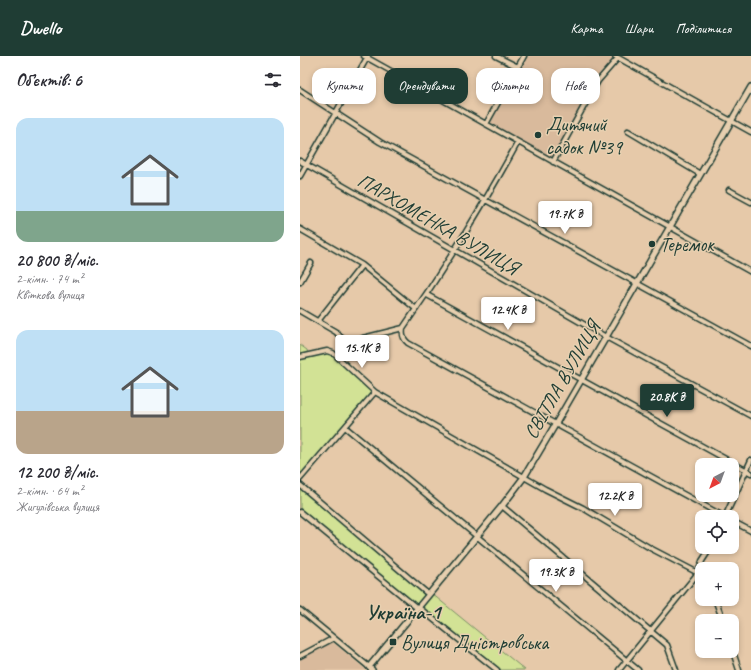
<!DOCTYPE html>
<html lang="uk">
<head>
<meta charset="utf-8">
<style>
	body { margin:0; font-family:Caveat,sans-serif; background:#f2f2f3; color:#2b2b33; height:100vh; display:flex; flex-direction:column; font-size:15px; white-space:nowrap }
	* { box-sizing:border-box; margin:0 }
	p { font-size:13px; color:#7c7c81 }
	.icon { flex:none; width:22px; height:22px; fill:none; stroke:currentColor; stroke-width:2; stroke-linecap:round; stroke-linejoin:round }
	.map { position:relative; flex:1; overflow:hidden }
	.sheet { display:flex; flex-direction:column; background:#fff; width:300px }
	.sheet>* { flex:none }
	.guide { position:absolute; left:12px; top:12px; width:379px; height:36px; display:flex; gap:8px }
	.needle { width:26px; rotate:221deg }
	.fabs { position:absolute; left:395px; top:402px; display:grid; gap:8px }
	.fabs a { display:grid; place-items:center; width:44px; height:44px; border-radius:8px; background:#fff; box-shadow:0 2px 6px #0003; font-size:20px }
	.price { position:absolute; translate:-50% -34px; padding:0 9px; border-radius:4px; background:#fff; color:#222; font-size:13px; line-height:26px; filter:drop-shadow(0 1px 2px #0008) }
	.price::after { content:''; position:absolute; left:50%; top:24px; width:12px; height:9px; margin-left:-6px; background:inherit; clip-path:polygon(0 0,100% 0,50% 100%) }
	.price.active { background:#1f3d34; color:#fff }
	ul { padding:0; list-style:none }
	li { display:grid; align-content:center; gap:8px; height:212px; padding:0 16px }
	li span { display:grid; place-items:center; height:124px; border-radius:12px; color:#555 }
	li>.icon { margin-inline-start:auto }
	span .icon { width:72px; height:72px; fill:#fffc; stroke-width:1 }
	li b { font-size:17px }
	h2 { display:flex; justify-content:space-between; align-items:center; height:48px; padding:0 16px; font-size:17px }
	.pill { padding:0 14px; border-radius:12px; background:#fff; box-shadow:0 2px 6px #0003; font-size:14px; line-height:36px }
	.pill.active { background:#1f3d34; color:#fff }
	header { display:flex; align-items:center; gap:24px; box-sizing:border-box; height:56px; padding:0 20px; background:#1f3d34; color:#fff }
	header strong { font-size:19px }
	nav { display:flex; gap:22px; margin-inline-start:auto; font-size:14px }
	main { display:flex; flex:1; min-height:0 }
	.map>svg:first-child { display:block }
	.built { fill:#d9ba9c }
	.green { fill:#d2e295; stroke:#789064 }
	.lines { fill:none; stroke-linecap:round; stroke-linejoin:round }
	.minor-casing { stroke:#1f3d34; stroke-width:7 }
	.tertiary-casing { stroke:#1f3d34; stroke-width:8 }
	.minor { stroke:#e7cfaf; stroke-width:4 }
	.tertiary { stroke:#e7cfaf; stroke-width:5 }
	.poi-dot { fill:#1f3d34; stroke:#e7cfaf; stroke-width:1.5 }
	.labels { text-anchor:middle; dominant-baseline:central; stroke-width:3; stroke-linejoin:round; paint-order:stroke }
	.poi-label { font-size:20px; fill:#1f3d34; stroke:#e7cfaf; text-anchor:start }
	.street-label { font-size:20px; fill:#1f3d34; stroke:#e7cfaf }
	.neighbourhood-label { font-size:21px; font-weight:bold; fill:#1f3d34; stroke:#e7cfaf }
</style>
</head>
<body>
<header>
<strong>Dwello</strong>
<nav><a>Карта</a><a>Шари</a><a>Поділитися</a></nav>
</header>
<main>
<section class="sheet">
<h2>Об’єктів: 6<svg class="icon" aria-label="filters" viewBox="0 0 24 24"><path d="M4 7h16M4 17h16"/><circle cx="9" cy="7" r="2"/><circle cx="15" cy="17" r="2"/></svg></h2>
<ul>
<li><span style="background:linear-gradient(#bfe0f5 75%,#7fa58c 0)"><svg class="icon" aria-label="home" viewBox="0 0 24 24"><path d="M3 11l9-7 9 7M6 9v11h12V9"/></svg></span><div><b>20 800 ₴/міс.</b><p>2-кімн. · 74 m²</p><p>Квіткова вулиця</p></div></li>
<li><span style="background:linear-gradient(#bfe0f5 65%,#b9a48a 0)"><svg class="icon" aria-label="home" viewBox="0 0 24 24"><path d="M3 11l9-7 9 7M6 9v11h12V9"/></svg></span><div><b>12 200 ₴/міс.</b><p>2-кімн. · 64 m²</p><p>Жигулівська вулиця</p></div></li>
</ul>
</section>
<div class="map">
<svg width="451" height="614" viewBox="0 0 451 614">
	<rect width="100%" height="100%" fill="#e6c9a9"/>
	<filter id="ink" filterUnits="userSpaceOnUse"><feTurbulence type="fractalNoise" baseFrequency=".025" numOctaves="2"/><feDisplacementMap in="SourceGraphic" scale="8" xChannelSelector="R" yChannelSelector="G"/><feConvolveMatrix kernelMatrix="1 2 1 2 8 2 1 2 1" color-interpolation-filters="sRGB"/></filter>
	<g filter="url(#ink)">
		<path class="built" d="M227,0H309L314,3L296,23L252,102L189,67Z
			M83,279L86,281L75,302L56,292L63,285Z
			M32,586L66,614H0V603Z"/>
		<path class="green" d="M0,289L7,294L8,299L31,295L75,336L0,423Z
			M0,431L128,540L131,537L225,614H199L116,551L0,454Z"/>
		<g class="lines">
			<g class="minor-casing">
				<path id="minor" d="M64,0L451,216
					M196,0L218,11
					M315,0L451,76
					M0,34L80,86L451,290
					M186,68L224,0
					M328,75L400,118
					M218,86C183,150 145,212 103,272C102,279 103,283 108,287L425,461
					M0,105L306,281L451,360
					M253,106L298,25L318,2
					M0,120L68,0
					M429,134L451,146
					M0,173L62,209L116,253
					M0,226L11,207
					M127,239L451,417
					M0,255L36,276L49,290
					M18,265L62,209
					M0,301L27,295L33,297L75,336L245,433L283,452L350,492L402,519
					M39,302L49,290L63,282L103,272
					M45,371L338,614
					M0,423L75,336
					M0,429L128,538
					M202,450L367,589L376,614
					M0,456L117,552
					M425,461L451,404
					M432,465L451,475
					M415,543L423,565
					M118,551L197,614
					M0,554L69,611
					M432,593L439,614
					M0,600L34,582
					M319,614L398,517L402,505L411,491"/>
			</g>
			<g class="tertiary-casing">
				<path id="tertiary" d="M72,614L69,611L202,450L224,421L255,369L451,31"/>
			</g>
			<use href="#minor" class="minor"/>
			<use href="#tertiary" class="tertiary"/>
		</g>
	</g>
	<g class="poi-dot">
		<circle cx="238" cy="79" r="4"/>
		<circle cx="352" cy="188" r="4"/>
		<rect x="89" y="582" width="8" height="8" rx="2"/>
	</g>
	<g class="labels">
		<g class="poi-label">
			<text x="246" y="68">Дитячий<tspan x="246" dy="23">садок №39</tspan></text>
			<text x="360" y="188">Теремок</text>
			<text x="101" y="586">Вулиця Дністровська</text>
		</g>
		<g class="street-label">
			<text transform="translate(138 168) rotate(30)">ПАРХОМЕНКА ВУЛИЦЯ</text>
			<text transform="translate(262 324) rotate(-60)">СВІТЛА ВУЛИЦЯ</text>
		</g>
		<g class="neighbourhood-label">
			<text x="103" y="556">Україна-1</text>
		</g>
	</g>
</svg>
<div class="fabs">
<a><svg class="needle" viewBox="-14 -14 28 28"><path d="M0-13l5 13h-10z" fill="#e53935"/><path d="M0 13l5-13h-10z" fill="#7c7c81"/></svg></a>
<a><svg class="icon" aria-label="locate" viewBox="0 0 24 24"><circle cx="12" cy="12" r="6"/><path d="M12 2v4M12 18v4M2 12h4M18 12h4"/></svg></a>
<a>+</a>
<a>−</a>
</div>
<b class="price" style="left:265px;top:179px">19.7K ₴</b>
<b class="price" style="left:208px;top:275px">12.4K ₴</b>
<b class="price" style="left:62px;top:313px">15.1K ₴</b>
<b class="price active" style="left:367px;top:362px">20.8K ₴</b>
<b class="price" style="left:315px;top:461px">12.2K ₴</b>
<b class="price" style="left:256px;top:537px">19.3K ₴</b>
<div class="guide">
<a class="pill">Купити</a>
<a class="pill active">Орендувати</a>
<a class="pill">Фільтри</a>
<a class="pill">Нове</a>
</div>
</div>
</main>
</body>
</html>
